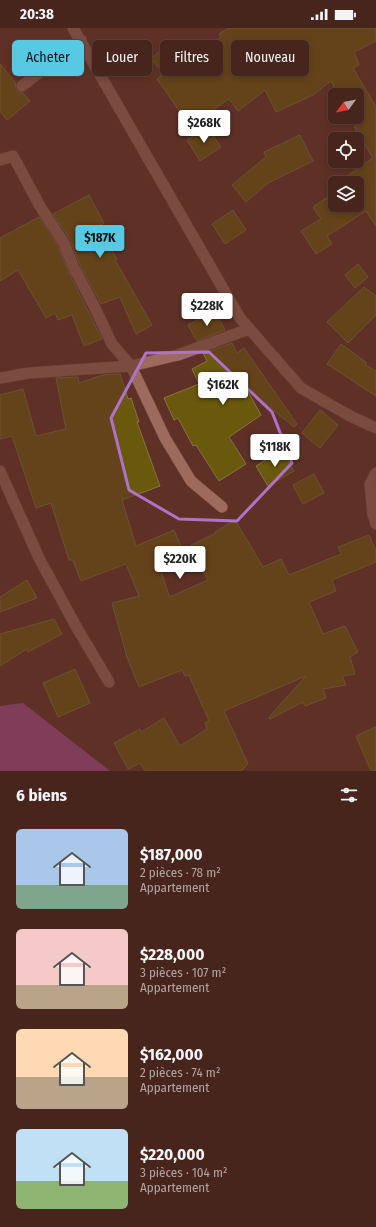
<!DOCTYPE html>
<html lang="fr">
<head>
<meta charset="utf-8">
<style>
	body { margin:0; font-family:"Fira Sans Condensed",sans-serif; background:#513129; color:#f1f3f6; height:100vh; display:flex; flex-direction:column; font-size:15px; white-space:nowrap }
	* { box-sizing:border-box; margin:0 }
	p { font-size:13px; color:#b0a5a3 }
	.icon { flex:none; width:22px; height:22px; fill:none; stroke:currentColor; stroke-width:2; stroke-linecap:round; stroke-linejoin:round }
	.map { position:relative; height:743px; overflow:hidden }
	.drawer { display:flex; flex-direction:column; background:#47251c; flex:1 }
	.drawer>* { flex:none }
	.top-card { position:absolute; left:12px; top:12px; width:352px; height:36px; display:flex; gap:8px }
	.needle { width:26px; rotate:238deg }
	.fabs { position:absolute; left:328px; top:60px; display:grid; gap:8px }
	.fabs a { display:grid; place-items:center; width:36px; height:36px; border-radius:6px; background:#47251c; box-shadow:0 2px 6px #0003,0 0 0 1px #5f423b; font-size:20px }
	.price { position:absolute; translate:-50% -34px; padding:0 9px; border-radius:4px; background:#fff; color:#222; font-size:13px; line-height:26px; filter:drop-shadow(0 1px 2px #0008) }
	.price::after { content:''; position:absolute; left:50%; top:24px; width:12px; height:9px; margin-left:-6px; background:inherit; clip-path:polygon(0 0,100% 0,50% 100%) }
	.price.active { background:#57c9e2; color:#111 }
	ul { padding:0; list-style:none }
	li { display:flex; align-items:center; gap:12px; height:100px; padding:0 16px }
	li span { display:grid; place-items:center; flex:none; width:112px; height:80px; border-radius:6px; color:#555 }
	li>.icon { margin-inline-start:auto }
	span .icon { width:48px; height:48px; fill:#fffc; stroke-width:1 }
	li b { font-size:17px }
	h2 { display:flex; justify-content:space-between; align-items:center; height:48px; padding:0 16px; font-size:17px }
	.tag { padding:0 14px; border-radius:6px; background:#47251c; box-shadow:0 2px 6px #0003,0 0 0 1px #5f423b; font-size:14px; line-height:36px }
	.tag.active { background:#57c9e2; color:#111 }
	.status { display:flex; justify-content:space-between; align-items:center; height:28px; padding:0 20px; background:#47251c; direction:ltr }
	.status svg { height:11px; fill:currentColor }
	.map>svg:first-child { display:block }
	.forest { fill:#a74c97 }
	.building { fill:#6a580c; stroke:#827545 }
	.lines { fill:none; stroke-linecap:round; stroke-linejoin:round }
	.minor-casing { stroke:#764e45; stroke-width:12 }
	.minor { stroke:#9d6a5d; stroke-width:11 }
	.marked { fill:none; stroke:#ae73c8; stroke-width:3; stroke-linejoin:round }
</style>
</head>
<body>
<div class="status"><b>20:38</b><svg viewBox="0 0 49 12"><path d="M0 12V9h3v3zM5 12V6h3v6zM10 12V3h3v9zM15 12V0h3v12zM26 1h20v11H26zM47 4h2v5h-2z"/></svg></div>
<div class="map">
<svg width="376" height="743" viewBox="0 0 376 743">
	<rect width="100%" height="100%" fill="#5f3126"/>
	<path class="forest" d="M23,675L110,743H0V678Z"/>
	<path class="building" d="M229,0H376V13L354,24L359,37L353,40L376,79V198L366,183L327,208L332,216L316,226L301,203L321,191L313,179L335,164V177H357V155H350L351,154L347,148L373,130L354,99L357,97V67H339L331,53L313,67L276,84L265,62L238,83L229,71L190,98L157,51L162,47L160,44L162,43L151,31L163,20L175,34L178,32L180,35L191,27L195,32L221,9L219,6Z
		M0,36L16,55L15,59L17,63L20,65H23L30,73L7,92L0,83Z
		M207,99L221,119L200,133L187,112Z
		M300,107L313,133L268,155L246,174L232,157L266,129L264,124Z
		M89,167L104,195L97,199L117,231L115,232L152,297L136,306L120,269L101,276L79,235L70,211L53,186Z
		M233,182L246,202L225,216L212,196Z
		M39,189L58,218L67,241L102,311L84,318L72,287L58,292L55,285L46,290L18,242L0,253V210Z
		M358,236L368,249L355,260L345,247Z
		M364,259L376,268V287L348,315L327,294Z
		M215,283L225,302L197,313L188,297Z
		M232,315L237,325L244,320L297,396L294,399L246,360L261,387L229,409L246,436L219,453L196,417L193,418L178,390L174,392L164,370L199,356L192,341L207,333L203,325Z
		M341,316L367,335L365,337L376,343V368L327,336Z
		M120,346L128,371L131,370L139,394H137L160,458L122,472L136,518L174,502L184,526L159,537L169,568H172L208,552L191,517L216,505L215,504L235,492L263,539L281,531L289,547L341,526L338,519L369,507L376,523V534L332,552L336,563L309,574L323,606L345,598L358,624L350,629L355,646L342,648L346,657L323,661L326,670L305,678L303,674L270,691L269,689L306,648L224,683L248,736L241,743H145L140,735L128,741L114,715L140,701L141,704L164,690L180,718L207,701L205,695L209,693L189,647L185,648L182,642L139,659L127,629L112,575L139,568L126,536L81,553L73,532H69L51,475L36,480L12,408L0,411V367L23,361L36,408L66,401L56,350L78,349L79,355L103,347Z
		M320,382L338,397L320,420L302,405Z
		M282,422L294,443L268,458L256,438Z
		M314,446L324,465L303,476L293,457Z
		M27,552L37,570L0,584V569Z
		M54,591L62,606L28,624L27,621L0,638V606Z
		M75,641L90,675L58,689L43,655Z
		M376,699V743H371L356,708Z"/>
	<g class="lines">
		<g class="minor-casing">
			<path id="minor" d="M73,0L240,290L301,360L350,388L376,400
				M22,58L81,12
				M0,132L13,128L41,180L64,215L73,238L94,278L112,316L131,338L165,410L191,453L222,479
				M0,350L29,345L131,338L178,327L249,301
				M0,443L39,530L77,600L109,654
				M376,445L370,456L373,486L376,496"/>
		</g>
		<use href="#minor" class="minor"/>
	</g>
	<path d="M0 0H376V743H0ZM209,324L272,384L292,435L237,493L179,491L129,462L111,390L146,325Z" fill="#5f3126" fill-opacity=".55" fill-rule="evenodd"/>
	<path class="marked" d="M209,324L272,384L292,435L237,493L179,491L129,462L111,390L146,325Z"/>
</svg>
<div class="fabs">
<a><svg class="needle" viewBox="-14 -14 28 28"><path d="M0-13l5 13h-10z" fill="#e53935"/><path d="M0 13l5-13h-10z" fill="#b0a5a3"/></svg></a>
<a><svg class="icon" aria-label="locate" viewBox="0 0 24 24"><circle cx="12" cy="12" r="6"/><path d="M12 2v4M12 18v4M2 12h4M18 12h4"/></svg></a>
<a><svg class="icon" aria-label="layers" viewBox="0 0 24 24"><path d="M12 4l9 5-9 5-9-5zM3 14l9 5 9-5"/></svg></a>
</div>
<b class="price" style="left:204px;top:116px">$268K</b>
<b class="price active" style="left:100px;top:231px">$187K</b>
<b class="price" style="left:207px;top:299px">$228K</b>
<b class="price" style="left:223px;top:378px">$162K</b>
<b class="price" style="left:275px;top:440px">$118K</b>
<b class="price" style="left:180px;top:552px">$220K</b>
<div class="top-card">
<a class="tag active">Acheter</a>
<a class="tag">Louer</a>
<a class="tag">Filtres</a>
<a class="tag">Nouveau</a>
</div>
</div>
<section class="drawer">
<h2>6 biens<svg class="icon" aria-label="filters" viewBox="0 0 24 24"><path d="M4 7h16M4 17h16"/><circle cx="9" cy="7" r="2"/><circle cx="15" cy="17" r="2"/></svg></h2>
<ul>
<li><span style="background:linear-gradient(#a9c7e8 70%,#7fa58c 0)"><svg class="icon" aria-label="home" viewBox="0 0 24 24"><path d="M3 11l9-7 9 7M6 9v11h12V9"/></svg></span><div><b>$187,000</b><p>2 pièces · 78 m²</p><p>Appartement</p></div></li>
<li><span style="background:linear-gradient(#f6c9c9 70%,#b9a48a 0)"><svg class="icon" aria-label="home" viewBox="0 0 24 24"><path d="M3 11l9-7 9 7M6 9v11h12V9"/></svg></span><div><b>$228,000</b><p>3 pièces · 107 m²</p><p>Appartement</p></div></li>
<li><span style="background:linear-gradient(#ffd9b3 60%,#b9a48a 0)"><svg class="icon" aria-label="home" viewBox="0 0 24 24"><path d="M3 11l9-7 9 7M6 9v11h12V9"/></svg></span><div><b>$162,000</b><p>2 pièces · 74 m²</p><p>Appartement</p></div></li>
<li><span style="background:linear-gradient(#bfe0f5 65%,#8fb573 0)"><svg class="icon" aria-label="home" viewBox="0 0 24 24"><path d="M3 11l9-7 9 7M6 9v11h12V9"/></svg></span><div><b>$220,000</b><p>3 pièces · 104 m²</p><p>Appartement</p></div></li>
</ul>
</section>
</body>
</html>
